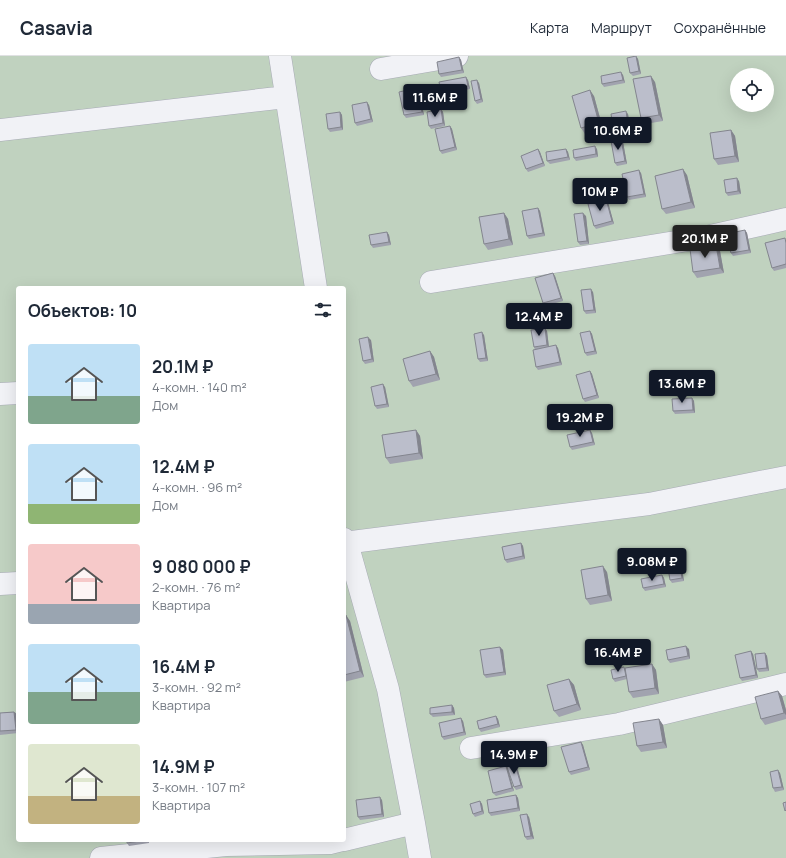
<!DOCTYPE html>
<html lang="ru">
<head>
<meta charset="utf-8">
<style>
	body { margin:0; font-family:Manrope,sans-serif; background:#f6f6f7; color:#1f2937; height:100vh; display:flex; flex-direction:column; font-size:15px; white-space:nowrap }
	* { box-sizing:border-box; margin:0 }
	p { font-size:13px; color:#747a83 }
	.icon { flex:none; width:22px; height:22px; fill:none; stroke:currentColor; stroke-width:2; stroke-linecap:round; stroke-linejoin:round }
	.map { position:relative; flex:1; overflow:hidden }
	.drawer { position:absolute; left:16px; top:230px; width:330px; height:556px; display:flex; flex-direction:column; background:#fff; border-radius:4px; box-shadow:0 4px 16px #0002 }
	.drawer>* { flex:none }
	.buttons { position:absolute; left:730px; top:12px; display:grid; gap:8px }
	.buttons a { display:grid; place-items:center; width:44px; height:44px; border-radius:50%; background:#fff; box-shadow:0 4px 16px #0002; font-size:20px }
	.price { position:absolute; translate:-50% -34px; padding:0 9px; border-radius:4px; background:#111827; color:#fff; font-size:13px; line-height:26px; filter:drop-shadow(0 1px 2px #0008) }
	.price::after { content:''; position:absolute; left:50%; top:24px; width:12px; height:9px; margin-left:-6px; background:inherit; clip-path:polygon(0 0,100% 0,50% 100%) }
	.price.active { background:#222; color:#fff }
	ul { padding:0; list-style:none }
	li { display:flex; align-items:center; gap:12px; height:100px; padding:0 12px }
	li span { display:grid; place-items:center; flex:none; width:112px; height:80px; border-radius:4px; color:#555 }
	li>.icon { margin-inline-start:auto }
	span .icon { width:48px; height:48px; fill:#fffc; stroke-width:1 }
	li b { font-size:17px }
	h2 { display:flex; justify-content:space-between; align-items:center; height:48px; padding:0 12px; font-size:17px }
	header { display:flex; align-items:center; gap:24px; box-sizing:border-box; height:56px; padding:0 20px; background:#fff; border-bottom:1px solid #e0e1e3 }
	header strong { font-size:19px }
	nav { display:flex; gap:22px; margin-inline-start:auto; font-size:14px }
	.map>svg:first-child { display:block }
	.green { fill:#c0d2bf; fill-rule:evenodd }
	.lines { fill:none; stroke-linecap:round; stroke-linejoin:round }
	.minor-casing { stroke:#a7aab5; stroke-width:23 }
	.minor { stroke:#f1f2f6; stroke-width:22 }
	.wall { fill:#a1a3af }
	.shaded-wall { fill:#83858e }
	.building { fill:#bbbecb; stroke:#83858e }
</style>
</head>
<body>
<header>
<strong>Casavia</strong>
<nav><a>Карта</a><a>Маршрут</a><a>Сохранённые</a></nav>
</header>
<div class="map">
<svg width="786" height="802" viewBox="0 0 786 802">
	<rect width="100%" height="100%" fill="#dee0e8"/>
	<path class="green" d="M0,0H786V802H0ZM737,19H767V49H737ZM18,232H344V784H18Z"/>
	<g class="lines">
		<g class="minor-casing">
			<path id="minor" d="M280,0L316,232
				M381,13L457,0
				M0,74L286,41
				M431,226L706,181L786,163
				M0,338L18,337
				M344,483L347,487L388,633L414,767L420,802
				M344,487L649,448L786,421
				M0,528L18,527
				M471,692L619,668L786,628
				M344,784L414,767
				M101,802L226,789L330,787L342,784"/>
		</g>
		<use href="#minor" class="minor"/>
	</g>
	<path class="wall" d="M636,0L638,3L641,18L633,20L630,17Z
		M459,1L461,4L464,17L441,21L439,18Z
		M623,19L625,27L604,31L602,28Z
		M468,24L470,33L443,38L441,35Z
		M655,26L663,65L645,68L641,62Z
		M479,27L483,46L477,48L475,45Z
		M419,35L424,59L406,62L404,59Z
		M594,40L603,73L585,78L581,72Z
		M369,49L373,66L357,70L355,67Z
		M441,53L443,56L445,70L431,73L429,70Z
		M340,56L342,59L343,74L330,76L328,73Z
		M628,58L630,71L616,73L613,70Z
		M450,70L452,73L457,94L442,98L440,95Z
		M731,74L735,80L739,106L718,109L714,103Z
		M621,83L623,86L627,108L617,110L615,107Z
		M538,93L540,96L545,110L528,116L526,113Z
		M566,93L568,96L570,104L550,108L547,105Z
		M597,93L598,101L576,105L574,102Z
		M641,117L646,141L629,144L627,141Z
		M687,119L695,152L666,158L662,153Z
		M739,125L741,138L728,140L726,137Z
		M606,143L608,146L614,168L596,173L594,170Z
		M538,152L540,155L545,180L529,183L527,180Z
		M504,157L508,163L513,189L488,194L484,188Z
		M586,160L589,188L580,189L578,186Z
		M745,174L747,177L751,197L733,200L731,197Z
		M387,176L389,179L391,189L373,192L371,189Z
		M786,184V212L774,215L772,212Z
		M716,189L720,195L724,217L697,222L693,216Z
		M555,220L563,245L545,250L543,247Z
		M593,236L596,257L586,258L584,255Z
		M547,275L549,291L558,292L562,309L538,314L536,311L535,294L534,291Z
		M590,275L592,278L597,298L587,300L585,297Z
		M484,279L488,305L480,306L478,303Z
		M371,284L374,306L365,308L363,305Z
		M430,295L434,301L440,324L413,331L409,325Z
		M590,315L592,318L599,342L585,346L583,343Z
		M385,331L389,351L377,353L375,350Z
		M692,342L694,345L695,357L675,358L673,355Z
		M416,374L420,380L423,403L390,408L386,402Z
		M592,377L595,389L572,394L570,391Z
		M521,487L523,490L525,503L507,507L505,504Z
		M680,510L682,513L684,525L672,527L670,524Z
		M607,516L612,545L590,549L586,543Z
		M662,519L664,522L666,531L645,535L643,532Z
		M344,560L350,565L364,621L344,626Z
		M500,591L503,594L506,619L486,622L484,619Z
		M689,593L690,603L670,607L668,604Z
		M765,597L767,600L769,615L759,616L757,613Z
		M753,598L758,622L742,625L740,622Z
		M652,608L656,614L659,638L633,642L629,636L627,623L615,626L613,623L625,612Z
		M569,623L574,629L581,654L559,661L554,655Z
		M778,635L782,640L786,654V663L765,669L761,663Z
		M452,649L454,652L455,659L433,661L430,658Z
		M14,656L17,658L18,677L0,679V657Z
		M496,660L498,663L500,671L481,676L479,673Z
		M659,663L663,669L667,692L641,696L637,690Z
		M463,665L466,679L444,684L442,681Z
		M581,686L583,689L590,714L571,719L569,716Z
		M515,708L517,711L523,732L516,734L514,731Z
		M506,710L514,735L496,740L493,737Z
		M780,717L784,734L775,736L773,732Z
		M516,739L518,742L520,755L491,760L489,757Z
		M382,744L384,761L360,764L358,761Z
		M480,745L482,748L484,758L475,761L473,758Z
		M529,761L534,783L527,784L525,781Z
		M127,784H149V787L129,790L127,787Z"/>
	<path class="shaded-wall" d="M636,0L638,3L641,18L639,15Z
		M459,1L461,4L464,17L462,14Z
		M621,16L623,19L625,27L623,24Z
		M651,20L655,26L663,65L659,59Z
		M466,21L468,24L470,33L468,30Z
		M477,24L479,27L483,46L481,43Z
		M417,32L419,35L424,59L422,56Z
		M590,34L594,40L603,73L599,67Z
		M367,46L369,49L373,66L371,63Z
		M441,53L443,56L445,70L443,67Z
		M626,55L628,58L630,71L628,68Z
		M340,56L342,59L343,74L341,71Z
		M450,70L452,73L457,94L455,91Z
		M731,74L735,80L739,106L735,100Z
		M621,83L623,86L627,108L625,105Z
		M595,90L597,93L598,101L596,98Z
		M538,93L540,96L545,110L543,107Z
		M566,93L568,96L570,104L568,101Z
		M683,113L687,119L695,152L691,146Z
		M639,114L641,117L646,141L644,138Z
		M737,122L739,125L741,138L738,135Z
		M606,143L608,146L614,168L612,165Z
		M538,152L540,155L545,180L543,177Z
		M504,157L508,163L513,189L509,183Z
		M583,157L586,160L589,188L587,185Z
		M745,174L747,177L751,197L749,194Z
		M387,176L389,179L391,189L389,186Z
		M716,189L720,195L724,217L720,212Z
		M553,217L555,220L563,245L561,242Z
		M591,233L593,236L596,257L594,254Z
		M545,272L547,275L549,292L547,289Z
		M590,275L592,278L597,298L595,295Z
		M482,276L484,279L488,305L486,302Z
		M368,281L371,284L374,306L372,303Z
		M556,289L558,292L562,309L560,306Z
		M430,295L434,301L440,324L436,318Z
		M590,315L592,318L599,342L597,339Z
		M383,328L385,331L389,351L387,348Z
		M692,342L694,345L695,357L693,354Z
		M416,374L420,380L423,403L419,397Z
		M590,374L592,377L595,389L593,386Z
		M521,487L523,490L525,503L523,500Z
		M603,510L607,516L612,545L608,539Z
		M680,510L682,513L684,525L682,522Z
		M662,519L664,522L666,531L664,528Z
		M346,559L350,565L364,621L360,615Z
		M686,590L689,593L690,603L688,600Z
		M500,591L503,594L506,619L504,616Z
		M751,595L753,598L758,622L756,619Z
		M765,597L767,600L769,615L767,612Z
		M652,608L656,614L659,638L655,632Z
		M569,623L574,629L581,654L577,648Z
		M778,635L782,640L786,654V659L784,657Z
		M452,649L454,652L455,659L452,656Z
		M14,656L17,658L18,676L16,674Z
		M496,660L498,663L500,671L498,668Z
		M461,662L463,665L466,679L464,676Z
		M659,663L663,669L667,692L663,686Z
		M581,686L583,689L590,714L588,711Z
		M515,708L517,711L523,732L521,729Z
		M506,710L508,713L514,735L512,732Z
		M778,714L780,717L784,734L782,731Z
		M516,739L518,742L520,755L518,752Z
		M380,741L382,744L384,761L382,758Z
		M480,745L482,748L484,758L482,755Z
		M527,758L529,761L534,783L531,780Z"/>
	<path class="building" d="M636,0L639,15L630,17L627,2Z
		M459,1L462,14L439,18L437,6Z
		M621,16L623,24L602,28L601,20Z
		M651,20L659,59L641,62L633,23Z
		M466,21L468,30L441,35L439,26Z
		M477,24L481,43L475,45L471,25Z
		M417,32L422,56L404,59L399,36Z
		M590,34L599,67L581,72L572,40Z
		M367,46L371,63L355,67L352,49Z
		M441,53L443,67L429,70L427,56Z
		M626,55L628,68L613,70L611,58Z
		M340,56L341,71L328,73L326,58Z
		M450,70L455,91L440,95L435,73Z
		M731,74L735,100L714,103L710,77Z
		M621,83L625,105L615,107L611,85Z
		M595,90L596,98L574,102L573,94Z
		M538,93L543,107L526,113L521,100Z
		M566,93L568,101L547,105L546,96Z
		M683,113L691,146L662,153L655,120Z
		M639,114L644,138L627,141L622,118Z
		M737,122L738,135L726,137L724,124Z
		M606,143L612,165L594,170L588,148Z
		M538,152L543,177L527,180L522,155Z
		M504,157L509,183L484,188L479,161Z
		M583,157L587,185L578,186L574,158Z
		M745,174L749,194L731,197L726,178Z
		M387,176L389,186L371,189L369,179Z
		M785,182L786,187V208L772,212L765,187Z
		M716,189L720,212L693,216L690,193Z
		M553,217L561,242L543,247L535,222Z
		M591,233L594,254L584,255L581,234Z
		M545,272L547,289L534,291L531,274Z
		M590,275L595,295L585,297L580,277Z
		M482,276L486,302L478,303L474,278Z
		M368,281L372,303L363,305L359,283Z
		M556,289L560,306L536,311L533,294Z
		M430,295L436,318L409,325L403,303Z
		M590,315L597,339L583,343L576,319Z
		M383,328L387,348L375,350L371,331Z
		M692,342L693,354L673,355L672,343Z
		M416,374L419,397L386,402L382,379Z
		M590,374L593,386L570,391L567,379Z
		M521,487L523,500L505,504L502,491Z
		M603,510L608,539L586,543L581,514Z
		M680,510L682,522L670,524L668,512Z
		M662,519L664,528L643,532L641,523Z
		M346,559L360,615L344,619V560Z
		M686,590L688,600L668,604L666,594Z
		M500,591L504,616L484,619L480,594Z
		M751,595L756,619L740,622L735,599Z
		M765,597L767,612L757,613L755,598Z
		M652,608L655,632L629,636L625,612Z
		M624,611L626,620L613,623L611,614Z
		M569,623L577,648L554,655L547,629Z
		M778,635L784,657L761,663L755,641Z
		M452,649V656L430,658V652Z
		M14,656L16,674L0,675V657Z
		M496,660L498,668L479,673L477,665Z
		M461,662L464,676L442,681L439,667Z
		M659,663L663,686L637,690L633,667Z
		M581,686L588,711L569,716L561,691Z
		M515,708L521,729L514,731L507,711Z
		M506,710L512,732L493,737L488,715Z
		M778,714L782,731L773,732L770,716Z
		M516,739L518,752L489,757L487,744Z
		M380,741L382,758L358,761L356,744Z
		M480,745L482,755L473,758L470,748Z
		M786,746V754L785,755L783,747Z
		M527,758L531,780L525,781L520,759Z
		M127,784H146L127,787Z"/>
</svg>
<div class="buttons">
<a><svg class="icon" aria-label="locate" viewBox="0 0 24 24"><circle cx="12" cy="12" r="6"/><path d="M12 2v4M12 18v4M2 12h4M18 12h4"/></svg></a>
</div>
<b class="price" style="left:435px;top:62px">11.6M ₽</b>
<b class="price" style="left:618px;top:95px">10.6M ₽</b>
<b class="price" style="left:600px;top:156px">10M ₽</b>
<b class="price active" style="left:705px;top:203px">20.1M ₽</b>
<b class="price" style="left:539px;top:281px">12.4M ₽</b>
<b class="price" style="left:682px;top:348px">13.6M ₽</b>
<b class="price" style="left:580px;top:382px">19.2M ₽</b>
<b class="price" style="left:652px;top:526px">9.08M ₽</b>
<b class="price" style="left:618px;top:617px">16.4M ₽</b>
<b class="price" style="left:514px;top:719px">14.9M ₽</b>
<section class="drawer">
<h2>Объектов: 10<svg class="icon" aria-label="filters" viewBox="0 0 24 24"><path d="M4 7h16M4 17h16"/><circle cx="9" cy="7" r="2"/><circle cx="15" cy="17" r="2"/></svg></h2>
<ul>
<li><span style="background:linear-gradient(#bfe0f5 65%,#7fa58c 0)"><svg class="icon" aria-label="home" viewBox="0 0 24 24"><path d="M3 11l9-7 9 7M6 9v11h12V9"/></svg></span><div><b>20.1M ₽</b><p>4-комн. · 140 m²</p><p>Дом</p></div></li>
<li><span style="background:linear-gradient(#bfe0f5 75%,#8fb573 0)"><svg class="icon" aria-label="home" viewBox="0 0 24 24"><path d="M3 11l9-7 9 7M6 9v11h12V9"/></svg></span><div><b>12.4M ₽</b><p>4-комн. · 96 m²</p><p>Дом</p></div></li>
<li><span style="background:linear-gradient(#f6c9c9 75%,#9aa5b1 0)"><svg class="icon" aria-label="home" viewBox="0 0 24 24"><path d="M3 11l9-7 9 7M6 9v11h12V9"/></svg></span><div><b>9 080 000 ₽</b><p>2-комн. · 76 m²</p><p>Квартира</p></div></li>
<li><span style="background:linear-gradient(#bfe0f5 60%,#7fa58c 0)"><svg class="icon" aria-label="home" viewBox="0 0 24 24"><path d="M3 11l9-7 9 7M6 9v11h12V9"/></svg></span><div><b>16.4M ₽</b><p>3-комн. · 92 m²</p><p>Квартира</p></div></li>
<li><span style="background:linear-gradient(#dfe7d0 65%,#c2b280 0)"><svg class="icon" aria-label="home" viewBox="0 0 24 24"><path d="M3 11l9-7 9 7M6 9v11h12V9"/></svg></span><div><b>14.9M ₽</b><p>3-комн. · 107 m²</p><p>Квартира</p></div></li>
</ul>
</section>
</div>
</body>
</html>
